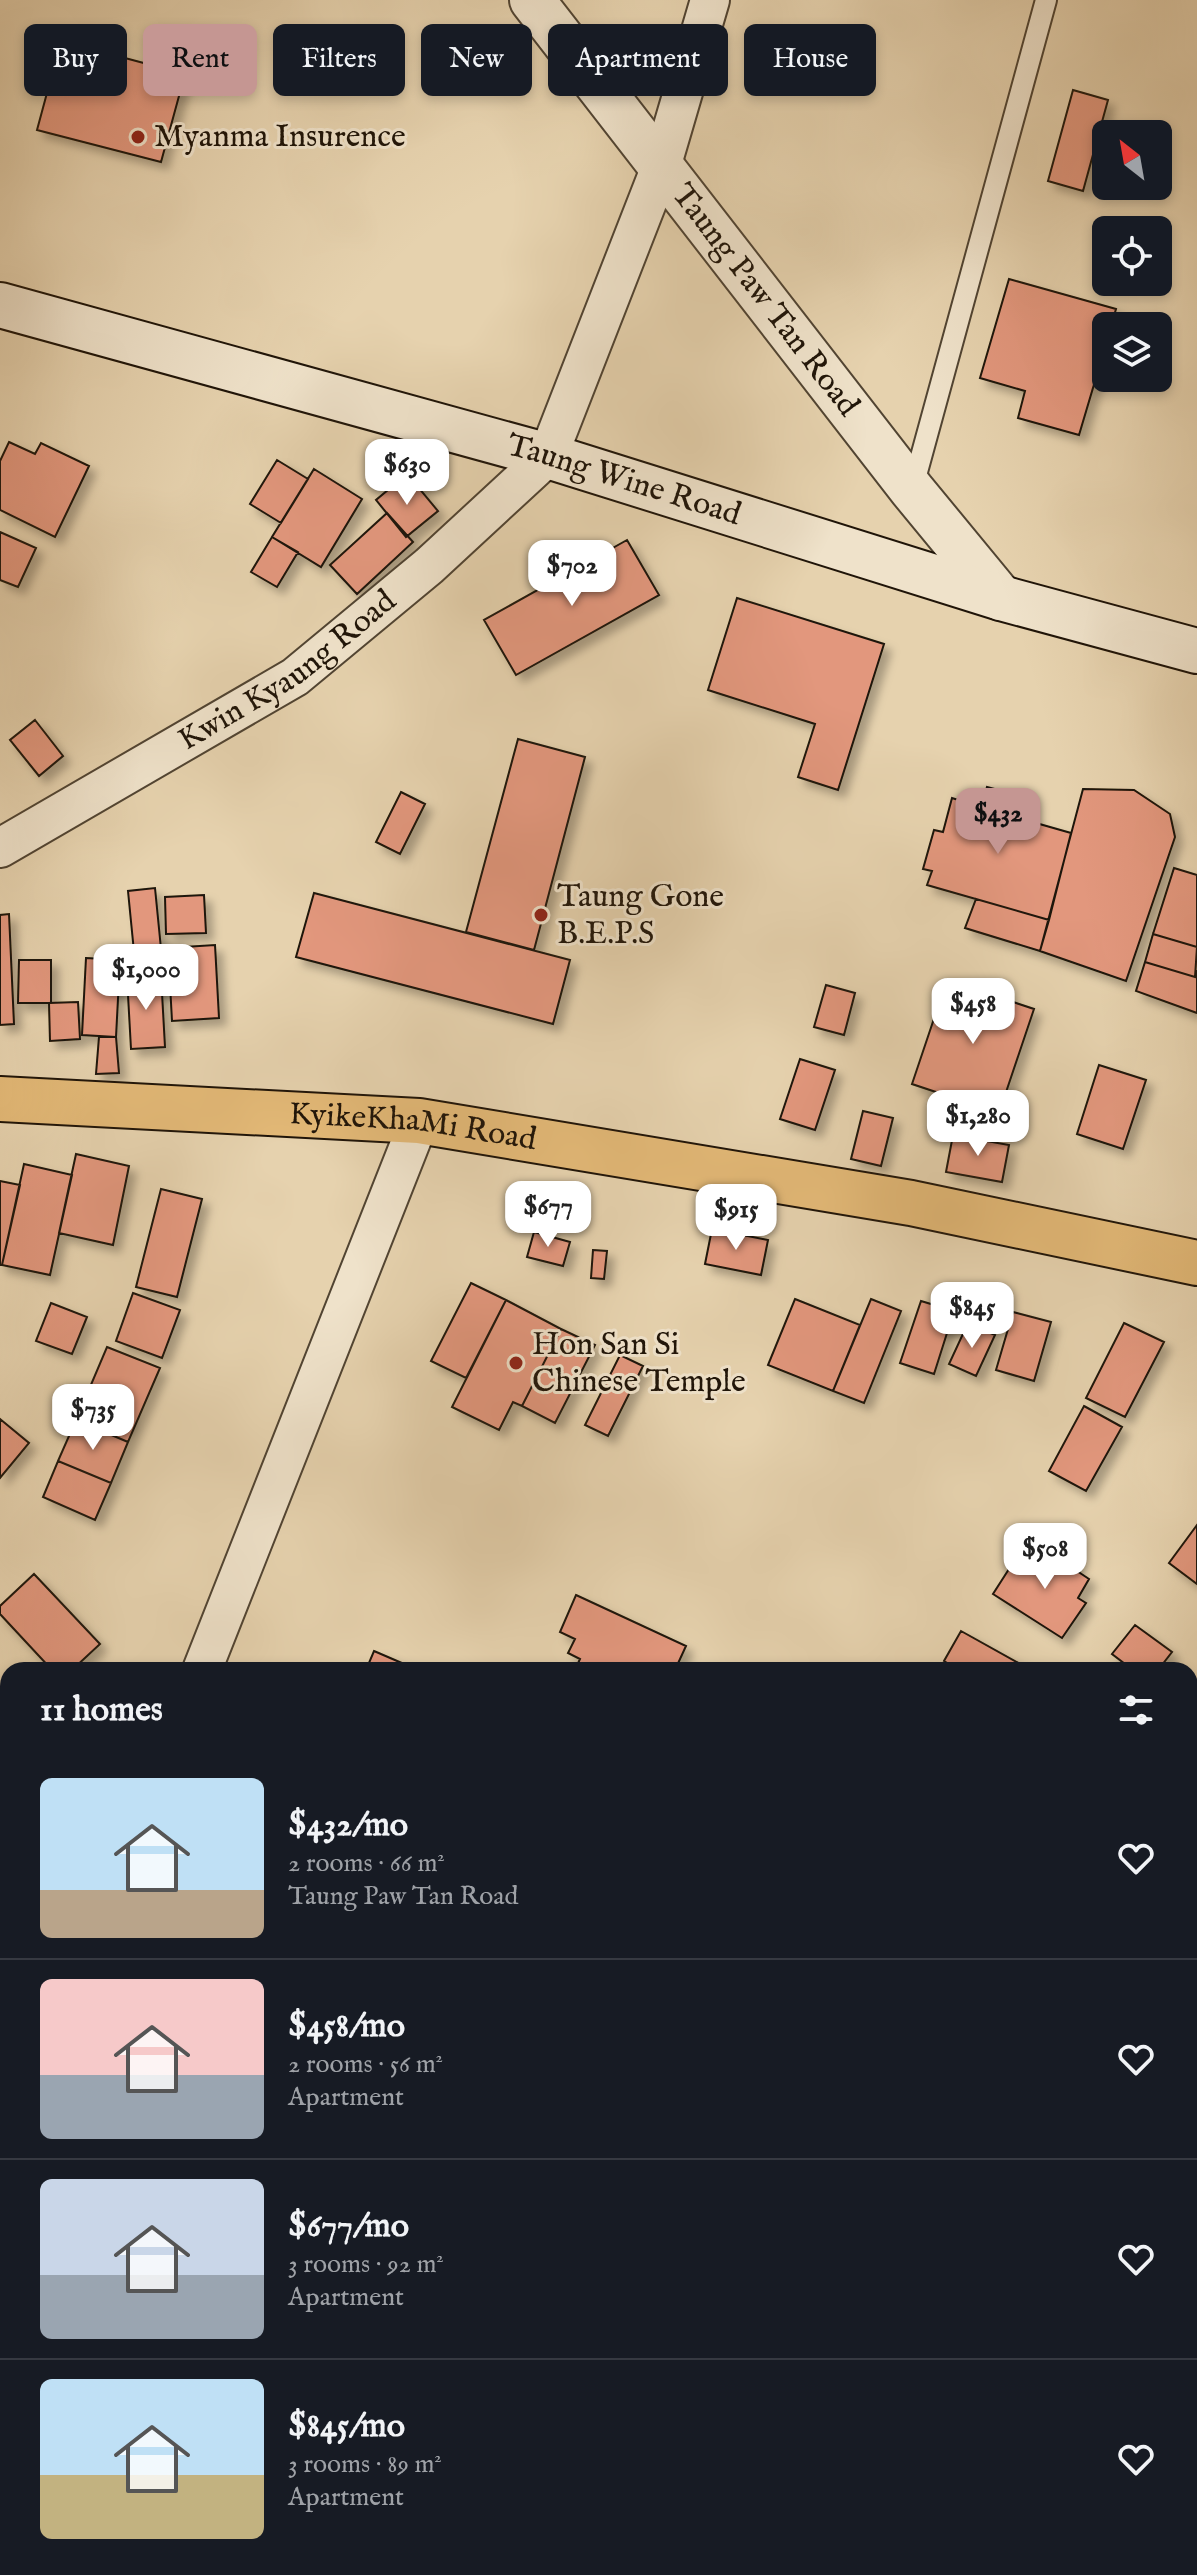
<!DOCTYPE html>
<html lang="en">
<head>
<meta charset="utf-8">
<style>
	body { margin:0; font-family:"IM FELL English",serif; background:#242831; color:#f1f3f6; height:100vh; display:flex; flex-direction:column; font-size:30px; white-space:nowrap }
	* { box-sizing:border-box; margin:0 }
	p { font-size:26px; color:#9ea1a6 }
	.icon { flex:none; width:44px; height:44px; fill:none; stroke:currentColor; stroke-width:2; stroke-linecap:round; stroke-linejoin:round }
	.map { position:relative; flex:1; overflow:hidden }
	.drawer { position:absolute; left:0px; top:1662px; width:1198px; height:914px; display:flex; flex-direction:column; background:#171b24; border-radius:24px 24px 0 0; box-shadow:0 4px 12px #0003 }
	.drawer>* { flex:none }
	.guide { position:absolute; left:24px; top:24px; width:1150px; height:72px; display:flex; gap:16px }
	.needle { width:52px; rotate:329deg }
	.controls { position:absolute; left:1092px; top:120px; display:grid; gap:16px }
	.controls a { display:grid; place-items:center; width:80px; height:80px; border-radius:12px; background:#171b24; box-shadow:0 4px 12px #0003; font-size:40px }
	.price { position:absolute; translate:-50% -68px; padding:0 18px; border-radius:16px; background:#fff; color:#222; font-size:26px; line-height:52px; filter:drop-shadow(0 2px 4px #0008) }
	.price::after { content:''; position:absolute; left:50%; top:48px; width:24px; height:18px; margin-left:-12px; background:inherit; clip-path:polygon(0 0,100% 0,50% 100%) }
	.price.current { background:#c59692; color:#111 }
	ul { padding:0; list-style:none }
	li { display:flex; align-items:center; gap:24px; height:200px; padding:0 40px }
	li+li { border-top:2px solid #363941 }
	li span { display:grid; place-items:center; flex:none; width:224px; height:160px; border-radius:12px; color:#555 }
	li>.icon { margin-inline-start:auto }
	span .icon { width:96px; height:96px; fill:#fffc; stroke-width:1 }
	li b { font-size:34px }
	h2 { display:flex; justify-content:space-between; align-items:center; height:96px; padding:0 40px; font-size:34px }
	.tag { padding:0 28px; border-radius:12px; background:#171b24; box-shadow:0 4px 12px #0003; font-size:28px; line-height:72px }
	.tag.current { background:#c59692; color:#111 }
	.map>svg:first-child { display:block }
	.building { fill:#e2977d; stroke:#1f1408; stroke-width:2; filter:url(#shadow) }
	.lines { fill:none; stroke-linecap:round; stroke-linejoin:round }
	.service-casing { stroke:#514432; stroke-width:24 }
	.minor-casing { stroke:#514432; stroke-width:42 }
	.tertiary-casing { stroke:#514432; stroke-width:48 }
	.secondary-casing { stroke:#1f1408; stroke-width:48 }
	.primary-casing { stroke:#1f1408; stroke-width:48 }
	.service { stroke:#efe2ca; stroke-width:20 }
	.minor { stroke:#efe2ca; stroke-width:38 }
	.tertiary { stroke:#efe2ca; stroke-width:44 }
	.secondary { stroke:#efe2ca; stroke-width:44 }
	.primary { stroke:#e3b977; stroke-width:44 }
	.poi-dot { fill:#8f2418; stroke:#efe2ca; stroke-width:3 }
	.labels { text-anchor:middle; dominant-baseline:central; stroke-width:6; stroke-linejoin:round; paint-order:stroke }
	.poi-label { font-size:32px; fill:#1f1408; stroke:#efe2ca; text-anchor:start }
	.street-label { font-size:32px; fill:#1f1408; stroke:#efe2ca }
</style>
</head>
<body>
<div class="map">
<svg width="1197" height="2575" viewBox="0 0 1197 2575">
	<defs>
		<filter id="shadow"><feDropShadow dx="7" dy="7" stdDeviation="4" flood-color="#0004"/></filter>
	</defs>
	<rect width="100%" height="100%" fill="#e6d2ae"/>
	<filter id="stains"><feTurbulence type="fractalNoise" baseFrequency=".0025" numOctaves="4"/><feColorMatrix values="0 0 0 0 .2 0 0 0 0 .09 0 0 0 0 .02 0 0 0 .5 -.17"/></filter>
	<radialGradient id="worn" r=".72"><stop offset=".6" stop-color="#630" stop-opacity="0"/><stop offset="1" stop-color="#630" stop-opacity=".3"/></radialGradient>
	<path class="building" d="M61,41L185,74L161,162L37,130Z
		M1073,90L1108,100L1083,191L1048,181Z
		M1009,279L1116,309L1111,326H1106V344L1079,435L1018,418L1025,391L980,378Z
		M9,442L35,454L41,443L89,466L55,537L0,510V461Z
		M277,460L308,479L281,523L250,504Z
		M314,469L362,499L321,567L272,537Z
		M400,480L406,488L414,482L438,511L406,537L376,500Z
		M387,513L413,542L357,594L330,565Z
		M0,532L36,548L18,587L0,580Z
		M272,537L298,552L277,587L251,572Z
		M627,540L659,595L516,675L484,620Z
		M737,598L884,644L838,790L798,777L815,724L708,690Z
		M35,720L63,756L39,776L10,740Z
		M518,739L585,757L534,950L466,932Z
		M987,787L1021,796L1015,817L1071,833L1049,920L927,885L932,871L923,869L934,830L943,832L952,798L981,807Z
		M1083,789L1134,790L1170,814L1175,837L1126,981L1040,951Z
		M401,792L425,804L400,854L376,842Z
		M1174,868L1197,875V947L1153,934Z
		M155,888L162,959L135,962L128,891Z
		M314,893L570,960L553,1024L296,957Z
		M204,895L206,933L166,934L165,897Z
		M976,899L1049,920L1040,951L965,928Z
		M9,914L14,1024L0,1025V915Z
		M1153,934L1197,947L1195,977L1145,962Z
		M215,945L219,1018L172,1021L168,948Z
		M86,958L120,960L116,1037L82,1035Z
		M19,960H51V1003H18Z
		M1145,962L1195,977L1197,970V1013L1136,991Z
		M161,975L165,1047L131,1049L127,977Z
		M947,980L1034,1009L999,1113L912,1084Z
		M826,985L855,993L844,1035L814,1027Z
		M78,1002L80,1039L50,1041L49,1003Z
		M99,1037H116L119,1073L96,1074Z
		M800,1059L835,1070L815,1130L780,1119Z
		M1099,1065L1146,1080L1123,1149L1077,1134Z
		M863,1111L893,1118L881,1166L851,1159Z
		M953,1135L1009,1145L1002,1182L946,1172Z
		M76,1154L129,1166L113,1245L59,1233Z
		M24,1164L72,1175L50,1275L2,1265Z
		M0,1181L20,1185L2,1265H0Z
		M161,1189L202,1199L177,1297L136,1287Z
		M712,1229L768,1240L761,1275L705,1264Z
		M534,1232L570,1242L563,1266L527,1257Z
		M593,1250L607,1251L604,1279L591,1278Z
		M471,1283L506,1300L466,1378L431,1361Z
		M133,1293L180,1310L162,1358L116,1341Z
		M795,1299L860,1325L833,1391L768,1365Z
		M871,1299L901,1311L864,1403L833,1391Z
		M506,1300L561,1329L522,1406L513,1402L499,1430L452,1407Z
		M921,1301L954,1311L934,1374L900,1363Z
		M51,1303L87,1317L72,1354L36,1341Z
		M1013,1312L1051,1322L1034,1381L996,1370Z
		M968,1323L995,1335L976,1376L949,1364Z
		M1124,1323L1164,1342L1125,1417L1086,1398Z
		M561,1329L595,1345L555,1423L522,1406Z
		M107,1347L160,1368L128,1442L76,1420Z
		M620,1355L643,1366L608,1436L585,1425Z
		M1084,1406L1122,1427L1086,1491L1049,1471Z
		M0,1419L29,1443L0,1478Z
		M76,1420L128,1442L111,1483L58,1461Z
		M58,1461L111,1483L95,1520L43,1497Z
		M1197,1525V1584L1169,1563Z
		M1041,1547L1089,1579L1078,1598L1086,1603L1062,1638L993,1594L1016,1558L1029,1566Z
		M34,1574L100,1644L72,1670H52L0,1614V1606Z
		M576,1595L686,1646L675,1670H575L580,1659L568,1653L575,1639L560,1632Z
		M1135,1625L1172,1652L1158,1670H1133L1112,1654Z
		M961,1631L1031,1670H959L944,1661Z
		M374,1651L418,1670H366Z
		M1190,1686L1197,1691V1729L1190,1724Z
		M0,1698L8,1707V1729L0,1736Z
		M1190,1731L1197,1736L1196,1791L1190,1786Z
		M8,1841V1870L0,1877V1848Z
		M8,2055V2101L0,2095V2066Z
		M1190,2354L1197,2359V2377L1190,2387Z
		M7,2440L8,2503L0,2515V2451Z
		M1194,2538L1197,2541V2575H1180L1171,2568H1190V2542Z
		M0,2546L8,2548V2568H37L35,2575H0Z
		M56,2568H79L96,2575H53Z
		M420,2568H456L452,2575H431Z
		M486,2568H503L513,2575H482Z
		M681,2568H713L722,2575H675Z
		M878,2568H904L913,2575H873Z"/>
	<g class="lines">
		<g class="service-casing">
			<path id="service" d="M912,490L1046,0"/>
		</g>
		<g class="minor-casing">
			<g id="minor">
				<path id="s1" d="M0,848L295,677L429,566L548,456L662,164L710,0"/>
				<path d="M202,1670L419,1121"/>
				<path d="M1190,1882L1197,1870"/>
				<path d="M0,1961L8,1970"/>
				<path d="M0,2011L8,2005"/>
				<path d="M0,2290L8,2293"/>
				<path d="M530,2568L538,2575"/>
				<path d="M296,2575L300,2568"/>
				<path d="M798,2575L801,2568"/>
			</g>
		</g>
		<g class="tertiary-casing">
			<g id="tertiary">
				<path id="s2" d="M532,0L912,490L1001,598"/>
			</g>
		</g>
		<g class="secondary-casing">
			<g id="secondary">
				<path id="s3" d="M0,305L548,456L1001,598L1197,651"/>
			</g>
		</g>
		<g class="primary-casing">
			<g id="primary">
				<path id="s4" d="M0,1099L419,1121L911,1203L1197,1263"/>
			</g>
		</g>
		<use href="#service" class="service"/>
		<use href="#minor" class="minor"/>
		<use href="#tertiary" class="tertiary"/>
		<use href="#secondary" class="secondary"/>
		<use href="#primary" class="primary"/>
	</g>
	<g class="poi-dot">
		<circle cx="138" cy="137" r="8"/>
		<circle cx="541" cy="915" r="8"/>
		<circle cx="516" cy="1363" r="8"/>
	</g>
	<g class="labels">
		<g class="poi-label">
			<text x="154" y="137">Myanma Insurence</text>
			<text x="557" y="897">Taung Gone<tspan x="557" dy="37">B.E.P.S</tspan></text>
			<text x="532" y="1345">Hon San Si<tspan x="532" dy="37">Chinese Temple</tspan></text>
		</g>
		<g class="street-label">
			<text stroke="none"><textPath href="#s2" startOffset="380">Taung Paw Tan Road</textPath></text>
			<text stroke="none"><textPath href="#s3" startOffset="648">Taung Wine Road</textPath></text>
			<text stroke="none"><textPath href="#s1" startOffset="338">Kwin Kyaung Road</textPath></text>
			<text stroke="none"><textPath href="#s4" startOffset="414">KyikeKhaMi Road</textPath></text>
		</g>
	</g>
	<rect width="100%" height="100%" filter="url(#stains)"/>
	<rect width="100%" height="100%" fill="url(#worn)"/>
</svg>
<div class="controls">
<a><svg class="needle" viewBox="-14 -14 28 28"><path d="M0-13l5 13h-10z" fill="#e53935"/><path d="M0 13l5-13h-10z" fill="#9ea1a6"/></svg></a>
<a><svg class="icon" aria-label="locate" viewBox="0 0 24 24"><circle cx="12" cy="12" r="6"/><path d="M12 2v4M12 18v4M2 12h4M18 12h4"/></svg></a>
<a><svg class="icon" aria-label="layers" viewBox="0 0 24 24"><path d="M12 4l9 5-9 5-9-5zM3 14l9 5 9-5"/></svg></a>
</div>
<b class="price" style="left:407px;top:507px">$630</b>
<b class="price" style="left:572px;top:608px">$702</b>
<b class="price current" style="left:998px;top:856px">$432</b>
<b class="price" style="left:146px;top:1012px">$1,000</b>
<b class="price" style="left:973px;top:1046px">$458</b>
<b class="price" style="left:978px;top:1158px">$1,280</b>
<b class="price" style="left:548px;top:1249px">$677</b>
<b class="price" style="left:736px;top:1252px">$915</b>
<b class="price" style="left:972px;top:1350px">$845</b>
<b class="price" style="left:93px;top:1452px">$735</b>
<b class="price" style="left:1045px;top:1591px">$508</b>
<div class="guide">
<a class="tag">Buy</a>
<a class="tag current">Rent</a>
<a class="tag">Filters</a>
<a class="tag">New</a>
<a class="tag">Apartment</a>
<a class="tag">House</a>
</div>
<section class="drawer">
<h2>11 homes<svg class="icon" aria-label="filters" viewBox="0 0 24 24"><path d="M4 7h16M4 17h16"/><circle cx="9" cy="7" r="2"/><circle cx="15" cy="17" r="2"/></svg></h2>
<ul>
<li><span style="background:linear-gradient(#bfe0f5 70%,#b9a48a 0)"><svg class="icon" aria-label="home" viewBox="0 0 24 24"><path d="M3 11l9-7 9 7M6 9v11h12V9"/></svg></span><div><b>$432/mo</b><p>2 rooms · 66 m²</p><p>Taung Paw Tan Road</p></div><svg class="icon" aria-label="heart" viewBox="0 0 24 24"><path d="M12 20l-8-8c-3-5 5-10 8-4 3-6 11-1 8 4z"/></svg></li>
<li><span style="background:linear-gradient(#f6c9c9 60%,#9aa5b1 0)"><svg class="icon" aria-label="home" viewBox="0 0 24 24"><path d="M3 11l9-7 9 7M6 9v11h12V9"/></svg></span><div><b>$458/mo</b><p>2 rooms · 56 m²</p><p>Apartment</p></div><svg class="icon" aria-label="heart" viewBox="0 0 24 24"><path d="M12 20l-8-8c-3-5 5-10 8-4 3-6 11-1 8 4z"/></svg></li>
<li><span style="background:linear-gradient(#c9d6e8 60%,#9aa5b1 0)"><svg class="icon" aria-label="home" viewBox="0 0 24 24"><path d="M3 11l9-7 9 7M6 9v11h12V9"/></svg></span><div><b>$677/mo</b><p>3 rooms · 92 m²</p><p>Apartment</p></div><svg class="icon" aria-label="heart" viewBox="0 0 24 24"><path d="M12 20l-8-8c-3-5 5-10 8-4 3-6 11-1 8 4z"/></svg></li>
<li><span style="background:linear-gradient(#bfe0f5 60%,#c2b280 0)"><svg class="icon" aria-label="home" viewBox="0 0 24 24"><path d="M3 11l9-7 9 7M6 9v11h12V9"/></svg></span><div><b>$845/mo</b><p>3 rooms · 89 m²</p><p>Apartment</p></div><svg class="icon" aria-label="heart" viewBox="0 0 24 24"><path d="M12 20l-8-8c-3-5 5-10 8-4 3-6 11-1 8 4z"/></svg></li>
</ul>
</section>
</div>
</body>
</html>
